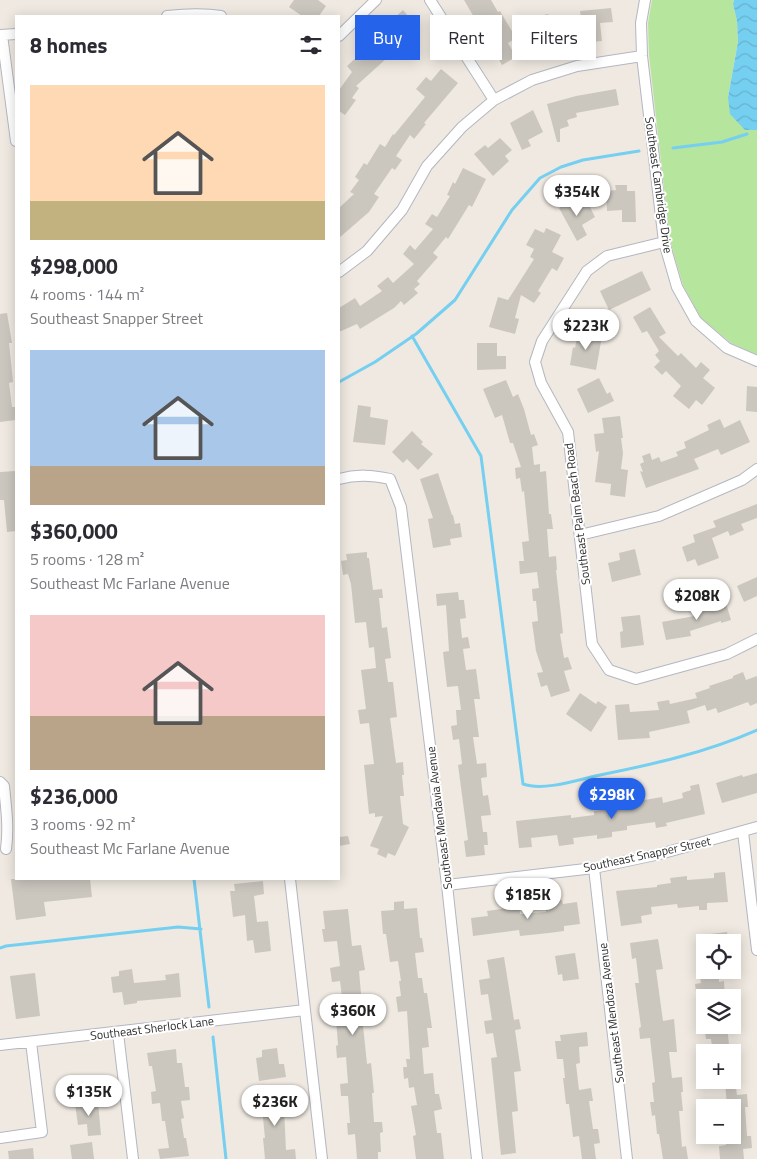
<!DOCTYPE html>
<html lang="en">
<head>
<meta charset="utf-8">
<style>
	body { margin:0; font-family:"Titillium Web",sans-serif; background:#f2f2f3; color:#2b2b33; height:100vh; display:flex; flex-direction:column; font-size:19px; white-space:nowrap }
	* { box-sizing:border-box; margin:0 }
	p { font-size:16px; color:#7c7c81 }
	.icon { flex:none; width:28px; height:28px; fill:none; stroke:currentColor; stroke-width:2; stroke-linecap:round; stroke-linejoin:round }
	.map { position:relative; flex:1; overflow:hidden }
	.side { position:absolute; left:15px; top:15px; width:325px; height:865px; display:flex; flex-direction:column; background:#fff; border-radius:0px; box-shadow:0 2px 12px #0003 }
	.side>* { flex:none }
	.top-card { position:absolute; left:355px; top:15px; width:326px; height:45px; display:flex; gap:10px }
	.fabs { position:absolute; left:696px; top:934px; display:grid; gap:10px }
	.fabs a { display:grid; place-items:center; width:45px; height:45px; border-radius:0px; background:#fff; box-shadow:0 2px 12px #0003; font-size:25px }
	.price { position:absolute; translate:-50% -42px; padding:0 11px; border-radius:18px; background:#fff; color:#222; font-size:16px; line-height:32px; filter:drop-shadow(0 1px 2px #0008) }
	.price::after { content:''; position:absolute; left:50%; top:30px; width:15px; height:11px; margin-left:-8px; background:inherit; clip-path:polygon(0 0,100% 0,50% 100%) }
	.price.on { background:#2563eb; color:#fff }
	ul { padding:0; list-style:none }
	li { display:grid; align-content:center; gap:10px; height:265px; padding:0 15px }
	li span { display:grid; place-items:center; height:155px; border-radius:0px; color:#555 }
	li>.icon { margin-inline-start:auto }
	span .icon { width:90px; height:90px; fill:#fffc; stroke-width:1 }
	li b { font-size:21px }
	h2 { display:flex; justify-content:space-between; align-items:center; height:60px; padding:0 15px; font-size:21px }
	.chip { padding:0 18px; border-radius:0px; background:#fff; box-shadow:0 2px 12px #0003; font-size:18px; line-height:45px }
	.chip.on { background:#2563eb; color:#fff }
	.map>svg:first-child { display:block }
	.grass { fill:#b6e59e }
	.water { fill:url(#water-waves) }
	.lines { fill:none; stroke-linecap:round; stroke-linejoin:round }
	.stream { stroke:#75cff0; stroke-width:3 }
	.building { fill:#cbc7bf }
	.minor-casing { stroke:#b4b7c1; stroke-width:12 }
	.minor { stroke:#fff; stroke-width:10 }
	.labels { text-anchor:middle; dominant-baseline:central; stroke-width:4; stroke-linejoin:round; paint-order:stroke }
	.street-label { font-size:12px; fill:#2e2e2e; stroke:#fff }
</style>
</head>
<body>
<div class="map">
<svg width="757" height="1159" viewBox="0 0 757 1159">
	<defs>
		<pattern id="water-waves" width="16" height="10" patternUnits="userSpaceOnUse" patternTransform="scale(1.25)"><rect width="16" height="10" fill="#75cff0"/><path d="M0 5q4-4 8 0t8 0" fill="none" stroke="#66b2ce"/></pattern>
	</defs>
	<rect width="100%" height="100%" fill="#efe9e1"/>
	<path class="grass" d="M652,0H734L733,4L737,21L738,42L728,96L745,130H757V355L731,343L701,318L683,285L670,241L649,55L648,23Z"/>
	<path class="water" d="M734,0H757V130H745L730,114L728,97L738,42L737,21L733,4Z"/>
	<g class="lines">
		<path class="stream" d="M673,148L722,142L747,134
			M412,336L481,456L523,784C543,791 574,781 595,776C650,765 705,753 757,730
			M339,382L375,362L416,334L455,300L512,210L540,178L561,167L583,160L639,151
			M194,879L209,1007
			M0,948L6,946L178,927L201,929
			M213,1037L226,1159"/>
	</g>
	<path class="building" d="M294,0H318L326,6L319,16H302L289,7Z
		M464,0H491L498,12L500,11L516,38L508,43L516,57L502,65Z
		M611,8L613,22L600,23L602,41L579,43L576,19L581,18L580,11Z
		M403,10L418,28L385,56L387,58L356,86L359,88L352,98L356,100L345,115L339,111V90L352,72L347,66L383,33L382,32L392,23L391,21Z
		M548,14L549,18L557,17L563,40L548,43L547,39L533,42L528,19Z
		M441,69L458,83L424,123L426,124L414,139L410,135L396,156L402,160L395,170L392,168L374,194L379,197L369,212L339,238V208L354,194L350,192L359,180L355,177L364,163L367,165L380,144L385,147L393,134L394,135L425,97L416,89L426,77L431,81Z
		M616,89L619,105L576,113L577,117L567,120L569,126L560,129V142H557L547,104L576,96Z
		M533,110L543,132L528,140L531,146L522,150L510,123Z
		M500,138L512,150L505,156L509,161L493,176L474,154L485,145L488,148Z
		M463,168L486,179L472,207L469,205L448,239L446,237L433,253L438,257L417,281L420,284L414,289L418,293L404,305L401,301L394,308L360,329L357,324L339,332V308L355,298L360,306L382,291L377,286L388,277L393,283L414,264L403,254L410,245L415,250L433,229L425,224L432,214L437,217L450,196L447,195L453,182L455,184Z
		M615,185H627V191H635L636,222H622V210L607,211L606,191L616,190Z
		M580,196L584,205L588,203L595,217L582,225L587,235L577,241L559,208Z
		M546,228L561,235L552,252L564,258L557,271L552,268L538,291L541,293L534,303L521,295L515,318L519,319L515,334L489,327L498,297L508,300L534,259L530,257L534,249L526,245L535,229L544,233Z
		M642,271L651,290L609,310L600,291Z
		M650,307L666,333L659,337L678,356L681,353L696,368L701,362L710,370L703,378L715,388L702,405L696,400L689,409L673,396L681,386L666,371L662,375L654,367L660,361L655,355L659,351L647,331L642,333L633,317Z
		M7,313L12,343H9L13,382L9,383L12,407H15L16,420L0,422V314Z
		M578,332L602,336L596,370L570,365L573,347L575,348Z
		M477,343H497V356H506V369L477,370Z
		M599,378L607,394L610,392L614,401L588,413L577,389Z
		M506,380L513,397L518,394L524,409L531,435L534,434L538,445L532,447L534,465L540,464V472L546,471L549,514H551L553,529H547L549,557L556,556L557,570H556L563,633L560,634L564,658L568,657L572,669L564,671L570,691L551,697L547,685L541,687L537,673L543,672L536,651L532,622L538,621L536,601H533L532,589L539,588L537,572L520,574L519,561H524L522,542L529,541L524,491L522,492L520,478L516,479L515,468L521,467L513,443H510L502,415L495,418L483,389Z
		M747,386L757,387V412L746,411Z
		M358,405L371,407L370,417L388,420L385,445L353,442Z
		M620,416L623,438H621L623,453L621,469L628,470L625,497L610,495L611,484L595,482L599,451L596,452L594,434L604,433L602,418Z
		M720,419L724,428L740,420L750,442L721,455L718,449L694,459L699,469L646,488L640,471L643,472L640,464L644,462L642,456L650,453L652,460L659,457L661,462L678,456L676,452L686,448L684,442L709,430L707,425Z
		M412,431L423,442L421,444L433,454L418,470L407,459L403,463L392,452Z
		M15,471L16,486V531L7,532L4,500H0V472Z
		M438,473L452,515H453L455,524L460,523L462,537L450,539L451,545L433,548L428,519L433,518L420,479Z
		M757,504V518L741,524L744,530L730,536L728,531L712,538L719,558L698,566L695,559L687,562L682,547L695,542L693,535L716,527L713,521Z
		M635,549L641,575L612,582L608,563L620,560L619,553Z
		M367,552V558H369L373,590L382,589L383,598H379L382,628L387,627L391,658L385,659L388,682H393L397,717L390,718L396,763L403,762L404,775H402L404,796H400L403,824L409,827L395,856L388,853L386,858L377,854L379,849L370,846L383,816L375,817V813L369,814L364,765L374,764L372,748L369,723L360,724L358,710L366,709L361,670L376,668L374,647L369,648L366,622L355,623L351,584L348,574L343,575L341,561L347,560L346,554Z
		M757,577V596L744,602L737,586Z
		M458,592L459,600H464L466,618L460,619L462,638L468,637L470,648L463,649L466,670L476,669L480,699H474L479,737H473L477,764L486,763L487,777L481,778L483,796L488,795L491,815L481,816L483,832H487L488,845H484L485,855L466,857L464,841L468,840L458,765L462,764L459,739L453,740L451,726L457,725L456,710H461L458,686L447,687L443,652L449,651L446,605L437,606L436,594Z
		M725,600L731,620L721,623V621L690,631L691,636L666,640L662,622L700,615L698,609Z
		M640,615L644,645L621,648L620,632L623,631L621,617Z
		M743,672L746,680L757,676V703L750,706L748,702L718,713L716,708L707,711L705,705L687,711L690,723L649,732L650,738L618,740L615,705L629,704L630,712L659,710L657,702L669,700L670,704L697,698L695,693L710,688L709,686L733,678V676Z
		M580,693L596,704L598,701L607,707L591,732L566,714Z
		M757,773V793L722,803L716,783L742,775L743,777Z
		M699,784L705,814L666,823L667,826L656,828L655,822L627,826V830L612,832V837L597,839V835L573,838L574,844L559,846L557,835L531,838L532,847L519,848L516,821L571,815V818L594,815V811L634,806L633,802L662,797L663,803L683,798L682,793L691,790L690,786Z
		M348,836L350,844L339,846V837Z
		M725,872L728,902L707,903V910H699V906L678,908L677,904L651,907L652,914L641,916L642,923L621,926L616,891L657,887V885L671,883L670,878L687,876V880L714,878V873Z
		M11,879H90L92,897L44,902L46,916L16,920Z
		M263,881L264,894L254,896L257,922L268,921L271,951L255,953L253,940L247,941L245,915L233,917L230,891H235L234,884Z
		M562,900L563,904L577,902L580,924L564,926V931L549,933L520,936L519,930L473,936L471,918L488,916L487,911L508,908L507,906L519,905L520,914L546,912L545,902Z
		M404,901V909L417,908L420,938H422L424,952L415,953L418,978H422L424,993H427L432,1028H427L429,1047L422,1048L424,1074L433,1073L435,1094H439L442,1109L434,1111L437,1133H441L444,1159H416L413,1136L416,1135L411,1106L417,1105L414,1087L409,1088L408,1078L404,1079L403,1067H407L406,1059H410L407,1011L398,1012L396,997L401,996L399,981H401L398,961L390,962L386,934H383L381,911L394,910V902Z
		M348,909L352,946L361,945L365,970L359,971L363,1016H362L367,1064L371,1063L374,1093H372L374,1122H382L383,1132L380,1133L381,1152H378V1159H357L355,1134L348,1135L347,1123H350L348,1096H341L340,1084L348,1083L346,1057L337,1058L336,1046L338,1045L336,1019H333L332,1007L343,1005L340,981L332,982L330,968L340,966L337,941L324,942L322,929H325L323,911Z
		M727,932L729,942H704L702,935Z
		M658,939L663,969L656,970L663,1021L674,1019L677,1052H669L672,1078L682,1077L683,1092H681L683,1111H679L682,1147L686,1146L688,1159H663L659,1134H657L655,1115L652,1116L650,1102H654L652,1083L655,1082L650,1038L640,1039L639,1028L641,1027L635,983H639L636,958L632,959L630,943Z
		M575,953L579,979L563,981L562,974L558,975L555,956Z
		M504,957L514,1020L519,1019L521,1029L515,1030L521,1071L514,1072L518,1111L512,1112L516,1153L501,1155L491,1058L497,1057L493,1033L486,1034L484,1021L492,1020L488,994L481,995L479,980L490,978L487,960Z
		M132,969L134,983L166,980L165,975L179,973L181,997L137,1001V1003L124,1005L122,992L113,993L111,977L119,976V971Z
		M35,973L40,1016L16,1019L10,976Z
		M719,975V982L724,981L725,998H702V992H696L695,984L701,983L700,977Z
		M704,1025H727L729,1045L712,1046L711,1039H706Z
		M587,1032L588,1046L579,1047L580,1063L576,1064L579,1090L591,1088L593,1101H589L593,1129H598L600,1143L594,1144L596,1159H582L579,1136L573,1137L569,1104H566L563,1078H565L563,1059H557L555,1041H561L560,1035Z
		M277,1048L279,1064H284L286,1077L259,1081L256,1058L262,1057V1050Z
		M176,1049L177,1063H182L185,1087H189L190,1100L181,1101L184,1118L181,1119L184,1138H186L189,1156L160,1159L158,1149L169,1148L165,1121H162L160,1103L152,1104L151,1092L156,1091L152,1066H149L147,1053Z
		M725,1080H735L737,1095L747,1094L748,1107H745L747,1136H751L752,1148L743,1149L744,1159H720L719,1146L726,1145V1139L732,1138V1108H727Z
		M288,1095L290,1109H284L286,1150L295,1149L296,1159H265L263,1138H265L262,1108H257L256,1098Z
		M98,1102L101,1135L88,1136L87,1124L78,1125L75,1104Z
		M92,1142L94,1159H72L70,1145Z
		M33,1148L34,1159H9L8,1151Z"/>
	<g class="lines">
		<g class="minor-casing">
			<path id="minor" d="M430,0L494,100
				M645,0L641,23L642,56L664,242L677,287L696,321L727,348L757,361
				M167,16C185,14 203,13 221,16
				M0,35L16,34
				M2,35L16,141
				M339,36L376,0
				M664,242L607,256L587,271L542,341L535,362L541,383L568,432L592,644L609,670L636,679L727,654L757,639
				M339,272L367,251L402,210L427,166L462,127L494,100L532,80L577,66L642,56
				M339,479C357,474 372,475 390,479L401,507L447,885L477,1159
				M580,535L659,516L742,480L757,469
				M0,782L4,786C6,807 9,827 6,849
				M743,832L757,950
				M594,868L627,1159
				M290,879L322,1159
				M447,885L594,868L660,854L757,827
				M118,1033L133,1159
				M0,1045L305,1010
				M0,1138L42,1132L31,1042"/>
		</g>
		<use href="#minor" class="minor"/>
	</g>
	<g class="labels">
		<g class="street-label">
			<text transform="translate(659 185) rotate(82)">Southeast Cambridge Drive</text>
			<text transform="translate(577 514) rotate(-97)">Southeast Palm Beach Road</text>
			<text transform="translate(439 818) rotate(-97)">Southeast Mendavia Avenue</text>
			<text transform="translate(647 854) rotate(-12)">Southeast Snapper Street</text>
			<text transform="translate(611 1013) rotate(-97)">Southeast Mendoza Avenue</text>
			<text transform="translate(152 1028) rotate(-7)">Southeast Sherlock Lane</text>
		</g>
	</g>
</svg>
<div class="fabs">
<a><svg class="icon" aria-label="locate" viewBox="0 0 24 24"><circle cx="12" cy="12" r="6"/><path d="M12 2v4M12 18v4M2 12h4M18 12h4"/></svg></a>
<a><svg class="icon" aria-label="layers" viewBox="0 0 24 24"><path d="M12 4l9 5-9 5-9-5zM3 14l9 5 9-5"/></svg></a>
<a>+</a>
<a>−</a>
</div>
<b class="price" style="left:577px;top:217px">$354K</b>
<b class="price" style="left:586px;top:351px">$223K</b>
<b class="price" style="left:697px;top:621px">$208K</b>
<b class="price on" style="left:612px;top:820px">$298K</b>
<b class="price" style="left:528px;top:920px">$185K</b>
<b class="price" style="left:353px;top:1036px">$360K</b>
<b class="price" style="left:89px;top:1117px">$135K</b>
<b class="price" style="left:275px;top:1127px">$236K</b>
<div class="top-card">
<a class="chip on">Buy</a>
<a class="chip">Rent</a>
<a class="chip">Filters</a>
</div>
<section class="side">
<h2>8 homes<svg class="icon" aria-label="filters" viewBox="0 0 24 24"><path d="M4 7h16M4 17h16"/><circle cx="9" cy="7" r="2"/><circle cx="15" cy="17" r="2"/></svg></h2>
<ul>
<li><span style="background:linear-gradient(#ffd9b3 75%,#c2b280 0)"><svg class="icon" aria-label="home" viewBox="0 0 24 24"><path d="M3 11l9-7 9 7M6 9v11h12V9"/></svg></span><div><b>$298,000</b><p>4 rooms · 144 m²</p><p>Southeast Snapper Street</p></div></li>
<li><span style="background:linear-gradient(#a9c7e8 75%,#b9a48a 0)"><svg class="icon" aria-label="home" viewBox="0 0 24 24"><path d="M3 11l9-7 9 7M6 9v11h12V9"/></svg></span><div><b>$360,000</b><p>5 rooms · 128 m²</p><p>Southeast Mc Farlane Avenue</p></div></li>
<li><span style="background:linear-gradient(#f6c9c9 65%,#b9a48a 0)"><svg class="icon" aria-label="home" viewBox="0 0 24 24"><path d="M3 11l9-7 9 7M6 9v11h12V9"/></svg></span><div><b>$236,000</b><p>3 rooms · 92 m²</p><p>Southeast Mc Farlane Avenue</p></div></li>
</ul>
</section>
</div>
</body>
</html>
